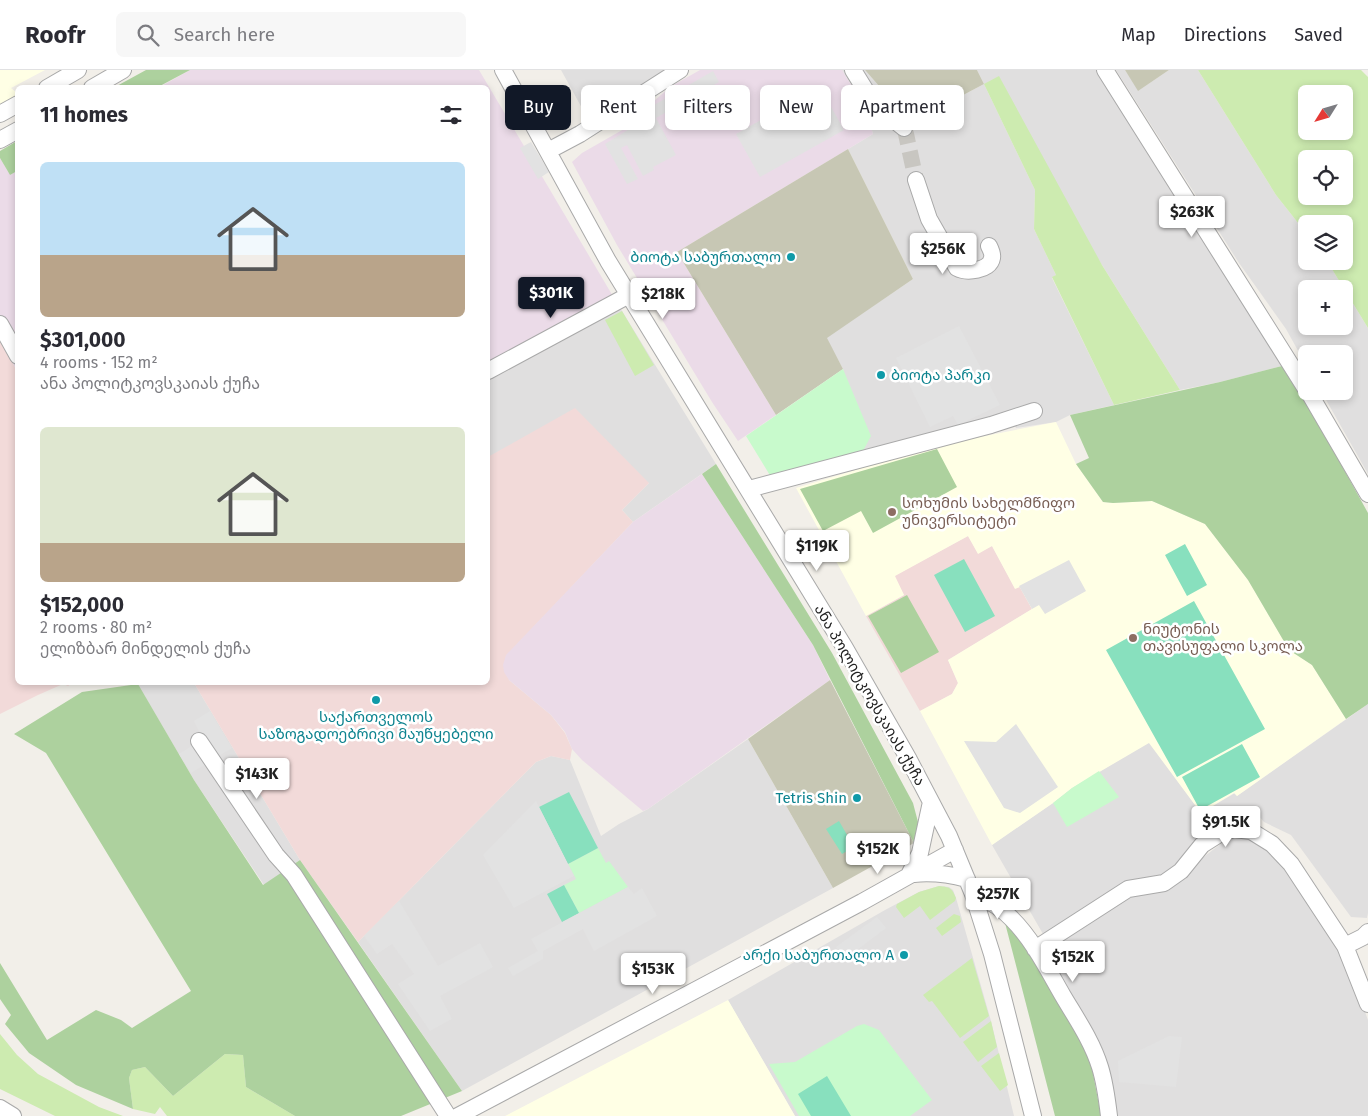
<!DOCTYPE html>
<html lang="en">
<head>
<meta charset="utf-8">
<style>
	body { margin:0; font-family:"Fira Sans","Noto Sans Georgian",sans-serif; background:#f7f7f7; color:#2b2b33; height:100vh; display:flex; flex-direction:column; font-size:19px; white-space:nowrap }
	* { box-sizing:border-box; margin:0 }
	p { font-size:16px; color:#7c7c81 }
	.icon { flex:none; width:28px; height:28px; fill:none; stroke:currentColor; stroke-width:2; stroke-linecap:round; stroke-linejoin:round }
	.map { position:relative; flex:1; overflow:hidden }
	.panel { position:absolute; left:15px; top:15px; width:475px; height:600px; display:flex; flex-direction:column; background:#fff; border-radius:8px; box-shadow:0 2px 8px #0003 }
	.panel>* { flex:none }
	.banner { position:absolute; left:505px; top:15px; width:475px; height:45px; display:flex; gap:10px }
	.needle { width:32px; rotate:233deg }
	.tools { position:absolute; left:1298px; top:15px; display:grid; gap:10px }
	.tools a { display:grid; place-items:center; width:55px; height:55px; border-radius:8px; background:#fff; box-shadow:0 2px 8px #0003; font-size:25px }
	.price { position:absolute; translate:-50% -42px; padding:0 11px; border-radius:5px; background:#fff; color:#222; font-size:16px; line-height:32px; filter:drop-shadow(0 1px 2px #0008) }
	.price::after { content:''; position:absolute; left:50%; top:30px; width:15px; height:11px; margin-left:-8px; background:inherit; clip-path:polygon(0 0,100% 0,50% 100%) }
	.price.on { background:#111827; color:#fff }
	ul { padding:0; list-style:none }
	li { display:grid; align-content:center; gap:10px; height:265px; padding:0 25px }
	li span { display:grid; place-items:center; height:155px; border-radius:8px; color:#555 }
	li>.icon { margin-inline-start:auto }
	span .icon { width:90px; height:90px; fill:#fffc; stroke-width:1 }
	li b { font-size:21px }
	h2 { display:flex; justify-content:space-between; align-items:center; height:60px; padding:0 25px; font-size:21px }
	.pill { padding:0 18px; border-radius:8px; background:#fff; box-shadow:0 2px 8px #0003; font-size:18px; line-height:45px }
	.pill.on { background:#111827; color:#fff }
	header { display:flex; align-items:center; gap:30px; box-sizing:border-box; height:70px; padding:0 25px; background:#fff; border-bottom:1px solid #e1e1e2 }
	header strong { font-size:24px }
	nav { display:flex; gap:28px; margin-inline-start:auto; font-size:18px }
	.search { width:350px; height:45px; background:#f7f7f7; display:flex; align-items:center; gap:12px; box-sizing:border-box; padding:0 18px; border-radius:8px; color:#7c7c81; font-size:19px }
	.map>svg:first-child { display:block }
	.residential { fill:#e0dfdf; fill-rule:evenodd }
	.commercial { fill:#f2dad9 }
	.industrial { fill:#ebdbe8 }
	.education { fill:#ffffe5 }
	.construction { fill:#c7c7b4 }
	.grass { fill:#cdebb0; fill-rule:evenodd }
	.forest { fill:#add19e }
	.park { fill:#c8facc }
	.pitch { fill:#88e0be }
	.parking { fill:#e2e2e2 }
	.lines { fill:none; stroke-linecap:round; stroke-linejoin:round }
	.minor-tunnel { stroke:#c8c6c1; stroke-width:16; stroke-dasharray:16 8; stroke-linecap:butt }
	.minor-casing { stroke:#a9a9a9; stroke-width:18 }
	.minor { stroke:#fff; stroke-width:16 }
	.culture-dot { fill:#0f9aa8; stroke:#fff; stroke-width:2 }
	.education-dot { fill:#8d6e63; stroke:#fff; stroke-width:2 }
	.labels { text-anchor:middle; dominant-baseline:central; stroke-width:5; stroke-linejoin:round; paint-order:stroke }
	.culture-label { font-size:15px; fill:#0d838f; stroke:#fff; text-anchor:end }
	.education-label { font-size:15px; fill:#785e54; stroke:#fff; text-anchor:start }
	.street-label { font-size:15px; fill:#222; stroke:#fff }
</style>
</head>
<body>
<header>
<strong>Roofr</strong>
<div class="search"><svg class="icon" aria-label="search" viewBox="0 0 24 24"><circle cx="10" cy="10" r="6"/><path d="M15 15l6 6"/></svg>Search here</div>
<nav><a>Map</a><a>Directions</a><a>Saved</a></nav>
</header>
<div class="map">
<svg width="1368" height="1046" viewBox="0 0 1368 1046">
	<rect width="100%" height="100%" fill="#f2efe9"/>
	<path class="residential" d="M561,0H673L588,49Z
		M842,0H865L900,40L918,49L984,14L977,0H1098L1286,295L1220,312L1180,320L1102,195L984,14L1035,120L1034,159L1056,205L1052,208L1114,335L1070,345L1056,352L1016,358L1009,342L863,381L843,299L826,268L913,209L848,79L873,64L866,39Z
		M1116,0H1125L1139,20L1169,0H1198L1276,125L1306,163V191H1327L1368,258V404L1321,321H1344V284H1306V295L1286,259L1239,193ZM1306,219H1344V256H1306Z
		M614,228L716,394L633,452L622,440L649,413L488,387V296Z
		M137,613H194L300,790L264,815L194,710Z
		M1368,634V843L1367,848L1351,847L1291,765L1264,752L1257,744L1245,740L1216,759L1162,809L1128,814L1043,864L992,775L1053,733L1072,718L1149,672L1201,743L1235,723L1237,726Z
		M748,669L833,818L462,1021L358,872L536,692L551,686L570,690L601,766L619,754L648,739Z
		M1249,765L1275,774L1332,851L1368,950V1046H1114L1109,999L1098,972L1039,882L1123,829L1161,820L1227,769Z
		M939,816L949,817L953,820L956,828L991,951L1014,1046H795L728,930L885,840L919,822Z"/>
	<path class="commercial" d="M0,270L17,301L18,612L72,613L68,616L63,614L38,625L0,644Z
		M575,338L649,413L622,440L633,452L507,585L509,610L551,645L565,663L572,679L570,690L551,686L536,692L358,872L300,790L194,613L488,612V387Z
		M968,466L978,483L992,476L1015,518L1019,516L1032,539L948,590L958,613L952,624L920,641L866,546L904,525L894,506Z"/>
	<path class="industrial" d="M190,0H479L614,228L488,296V18H158Z
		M700,0H842L866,39L873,64L677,182L776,345L738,371L712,332L617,175L572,92L582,83L631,55L638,45L670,17Z
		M0,88L10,105L17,101V301L0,270Z
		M702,404L813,575L830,610L648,739L643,741L582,690L572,679L565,662L551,645L509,610L504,602L503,595L506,585L633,452Z"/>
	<path class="education" d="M0,0H45L11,18L17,23V28L0,37Z
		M1056,352L1076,394L1103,432L1113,433L1152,431L1205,454L1248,510L1289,580L1312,595L1346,649L1237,726L1234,723L1201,743L1149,673L1072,718L1053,733L992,775L920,641L952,624L958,613L948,590L1032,539L1020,517L1015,519L992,476L978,484L968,466L895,506L904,525L866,546L796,418L939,375Z
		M728,930L795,1046H505Z"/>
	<path class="construction" d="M865,0H977L984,14L918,49L900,40Z
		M1125,0H1169L1138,21Z
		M848,79L913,209L827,268L843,299L776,345L677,182Z
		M830,610L914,773L833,818L748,669Z"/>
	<path class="grass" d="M1198,0H1361L1368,7V258L1327,191H1344V154H1306V163L1276,125ZM1306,24H1344V61H1306ZM1306,89H1344V126H1306Z
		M999,6L1102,195L1180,320L1114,335L1052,207L1056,205L1034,159L1035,120L984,14Z
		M622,241L654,295L635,306L605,250Z
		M939,816C950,817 952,818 956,828L955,831L930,850L920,836L904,848L896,837L897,834L919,822Z
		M954,844L960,846L961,852L942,866L936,858Z
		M972,888L989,946L960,968L932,931L929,932L923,925Z
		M991,951L997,977L978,992L963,972Z
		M0,964L17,985L38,1004L99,1037L123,1046H55L0,1019Z
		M999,983L1008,1015L1000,1021L981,996Z
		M225,984L243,985L246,1017L295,1046H167L160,1037L155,1044L133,1039L129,1008L132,1000L145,997L173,1026Z"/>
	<path class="forest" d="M146,0H190L158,17H115Z
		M17,71V101L10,105L0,88V81Z
		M1286,295L1368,443V634L1346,649L1312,595L1289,580L1248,510L1205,454L1152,431L1113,433L1103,432L1076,394L1089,388L1070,345L1220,312Z
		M937,379L957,417L873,463L861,441L823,461L800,419Z
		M716,394L832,583L913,733L918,752L914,773L813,575L702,404Z
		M907,525L939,582L901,603L868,546Z
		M138,614L194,710L263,815L300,790L462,1021L401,1046H295L246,1017L243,985L225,984L173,1026L145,997L132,1000L129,1008L133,1039L76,1015L29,983L5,954L11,945L0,929V893L47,970L96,940L121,950L132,958L191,921L46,683L14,664L82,622Z
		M1004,849L1031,876L1091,992L1101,1046H1055Z"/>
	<path class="park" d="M843,299L871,366L863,381L771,407L746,366Z
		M1099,701L1119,727L1067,757L1053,733L1072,718Z
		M598,778L606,793L609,791L628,817L579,843L564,815L576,809L568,794Z
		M864,954L879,960L932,1030L910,1046H799L769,994L795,992L857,956Z"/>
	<path class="pitch" d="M1185,474L1207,515L1187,526L1165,485Z
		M964,489L995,546L965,562L934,505Z
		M1194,531L1265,659L1177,707L1106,580Z
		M1242,674L1260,707L1200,740L1182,707Z
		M569,722L598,778L568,794L539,737Z
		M839,751L854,777L842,784L826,759Z
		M564,815L579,843L562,852L547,824Z
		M827,1006L851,1046H811L798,1024Z"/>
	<path class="parking" d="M713,1L719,12L656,48L676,85L653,97L654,100L643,106L627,75L621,78L638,109L627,114L605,74L631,58L649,38Z
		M820,17L844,60L760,107L736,64Z
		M531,72L549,102L538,109L520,78Z
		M959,256L1000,335L958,355L953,346L930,357L896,288Z
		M1069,490L1086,521L1045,544L1039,535L1032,539L1019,516Z
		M210,641L232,678L191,703L179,684L203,669L194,651Z
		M1016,654L1058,717L1020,743L1004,738L964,671L996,672Z
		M536,731L574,806L514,838L483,785Z
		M628,817L634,824L642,818L657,846L594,881L583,859L543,881V889L513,906L508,898L538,881L531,869Z
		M399,831L438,896L480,873L493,897L440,926L452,949L430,961L398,914L414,904L392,874L377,884L364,866Z
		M877,847L886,858L845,889L836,877Z
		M1169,966L1182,967L1176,1017L1119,1012L1118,991Z"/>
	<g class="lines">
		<path class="minor-tunnel" d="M904,58L906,64L916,110"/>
		<g class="minor-casing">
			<path id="minor" d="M503,0L608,191L845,578L908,688L949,766L973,824L992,884L1033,1046
				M853,0L874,34L904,58
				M1105,0L1306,319
				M47,18L78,0
				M92,18L123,0
				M0,44L18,34
				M0,70L18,60
				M548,81L580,64L680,0
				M916,110L929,149L957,198C966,203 990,201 992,188C993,184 991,180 989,176
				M0,254L18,286
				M488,301L629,225
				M1308,321L1368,424
				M749,419L991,355L1034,341
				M199,671L276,785L294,805L448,1046
				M914,804C933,802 948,804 967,809
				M909,805L920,783L931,732
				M973,824C988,830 1001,837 1012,849C1033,870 1048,900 1063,926C1076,948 1092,971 1100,997C1105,1013 1107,1029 1109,1046
				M1345,876L1363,867L1368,862
				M1035,879L1128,819L1164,813L1181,801L1202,775L1221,763L1234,759L1251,761L1272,774L1291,794L1345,876L1368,934
				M0,1038L13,1046
				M458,1046L862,832L955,780"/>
		</g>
		<use href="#minor" class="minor"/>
	</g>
	<g class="culture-dot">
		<circle cx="791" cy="187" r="5"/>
		<circle cx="881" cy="305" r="5"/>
		<circle cx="376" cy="630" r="5"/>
		<circle cx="857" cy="728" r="5"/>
		<circle cx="904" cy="885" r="5"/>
	</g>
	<g class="education-dot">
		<circle cx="892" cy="442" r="5"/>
		<circle cx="1133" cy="568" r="5"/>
	</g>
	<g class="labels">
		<g class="culture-label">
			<text x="781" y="187">ბიოტა საბურთალო</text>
			<text x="891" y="305" text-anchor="start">ბიოტა პარკი</text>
			<text x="376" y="647" text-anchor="middle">საქართველოს<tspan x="376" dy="17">საზოგადოებრივი მაუწყებელი</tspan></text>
			<text x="847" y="728">Tetris Shin</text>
			<text x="894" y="885">არქი საბურთალო A</text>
		</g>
		<g class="education-label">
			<text x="902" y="433">სოხუმის სახელმწიფო<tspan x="902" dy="17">უნივერსიტეტი</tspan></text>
			<text x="1143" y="559">ნიუტონის<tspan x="1143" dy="17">თავისუფალი სკოლა</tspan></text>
		</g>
		<g class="street-label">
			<text transform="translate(870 625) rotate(60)">ანა პოლიტკოვსკაიას ქუჩა</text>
		</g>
	</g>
</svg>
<div class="tools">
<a><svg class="needle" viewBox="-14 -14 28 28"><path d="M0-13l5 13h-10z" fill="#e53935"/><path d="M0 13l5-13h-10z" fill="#7c7c81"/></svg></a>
<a><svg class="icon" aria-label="locate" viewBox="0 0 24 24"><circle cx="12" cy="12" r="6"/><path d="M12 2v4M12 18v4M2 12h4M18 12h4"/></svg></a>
<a><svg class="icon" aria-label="layers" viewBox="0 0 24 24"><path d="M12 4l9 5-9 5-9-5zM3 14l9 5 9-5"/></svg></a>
<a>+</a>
<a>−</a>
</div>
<b class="price" style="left:1192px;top:168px">$263K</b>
<b class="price" style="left:943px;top:205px">$256K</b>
<b class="price on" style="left:551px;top:249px">$301K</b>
<b class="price" style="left:663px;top:250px">$218K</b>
<b class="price" style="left:817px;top:502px">$119K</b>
<b class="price" style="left:257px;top:730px">$143K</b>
<b class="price" style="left:1226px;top:778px">$91.5K</b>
<b class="price" style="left:878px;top:805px">$152K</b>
<b class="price" style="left:998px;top:850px">$257K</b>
<b class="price" style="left:1073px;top:913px">$152K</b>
<b class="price" style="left:653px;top:925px">$153K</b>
<div class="banner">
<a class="pill on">Buy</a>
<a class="pill">Rent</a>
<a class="pill">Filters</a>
<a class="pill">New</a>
<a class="pill">Apartment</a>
</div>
<section class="panel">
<h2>11 homes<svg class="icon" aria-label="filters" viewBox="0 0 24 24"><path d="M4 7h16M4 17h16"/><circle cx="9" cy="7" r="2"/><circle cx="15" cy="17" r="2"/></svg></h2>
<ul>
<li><span style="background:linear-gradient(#bfe0f5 60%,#b9a48a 0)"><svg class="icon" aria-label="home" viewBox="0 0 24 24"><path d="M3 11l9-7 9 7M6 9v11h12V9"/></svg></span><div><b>$301,000</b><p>4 rooms · 152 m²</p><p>ანა პოლიტკოვსკაიას ქუჩა</p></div></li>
<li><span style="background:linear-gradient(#dfe7d0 75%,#b9a48a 0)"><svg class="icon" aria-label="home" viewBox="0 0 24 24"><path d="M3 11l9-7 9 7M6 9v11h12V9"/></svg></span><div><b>$152,000</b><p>2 rooms · 80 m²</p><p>ელიზბარ მინდელის ქუჩა</p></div></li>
</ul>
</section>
</div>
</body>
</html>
